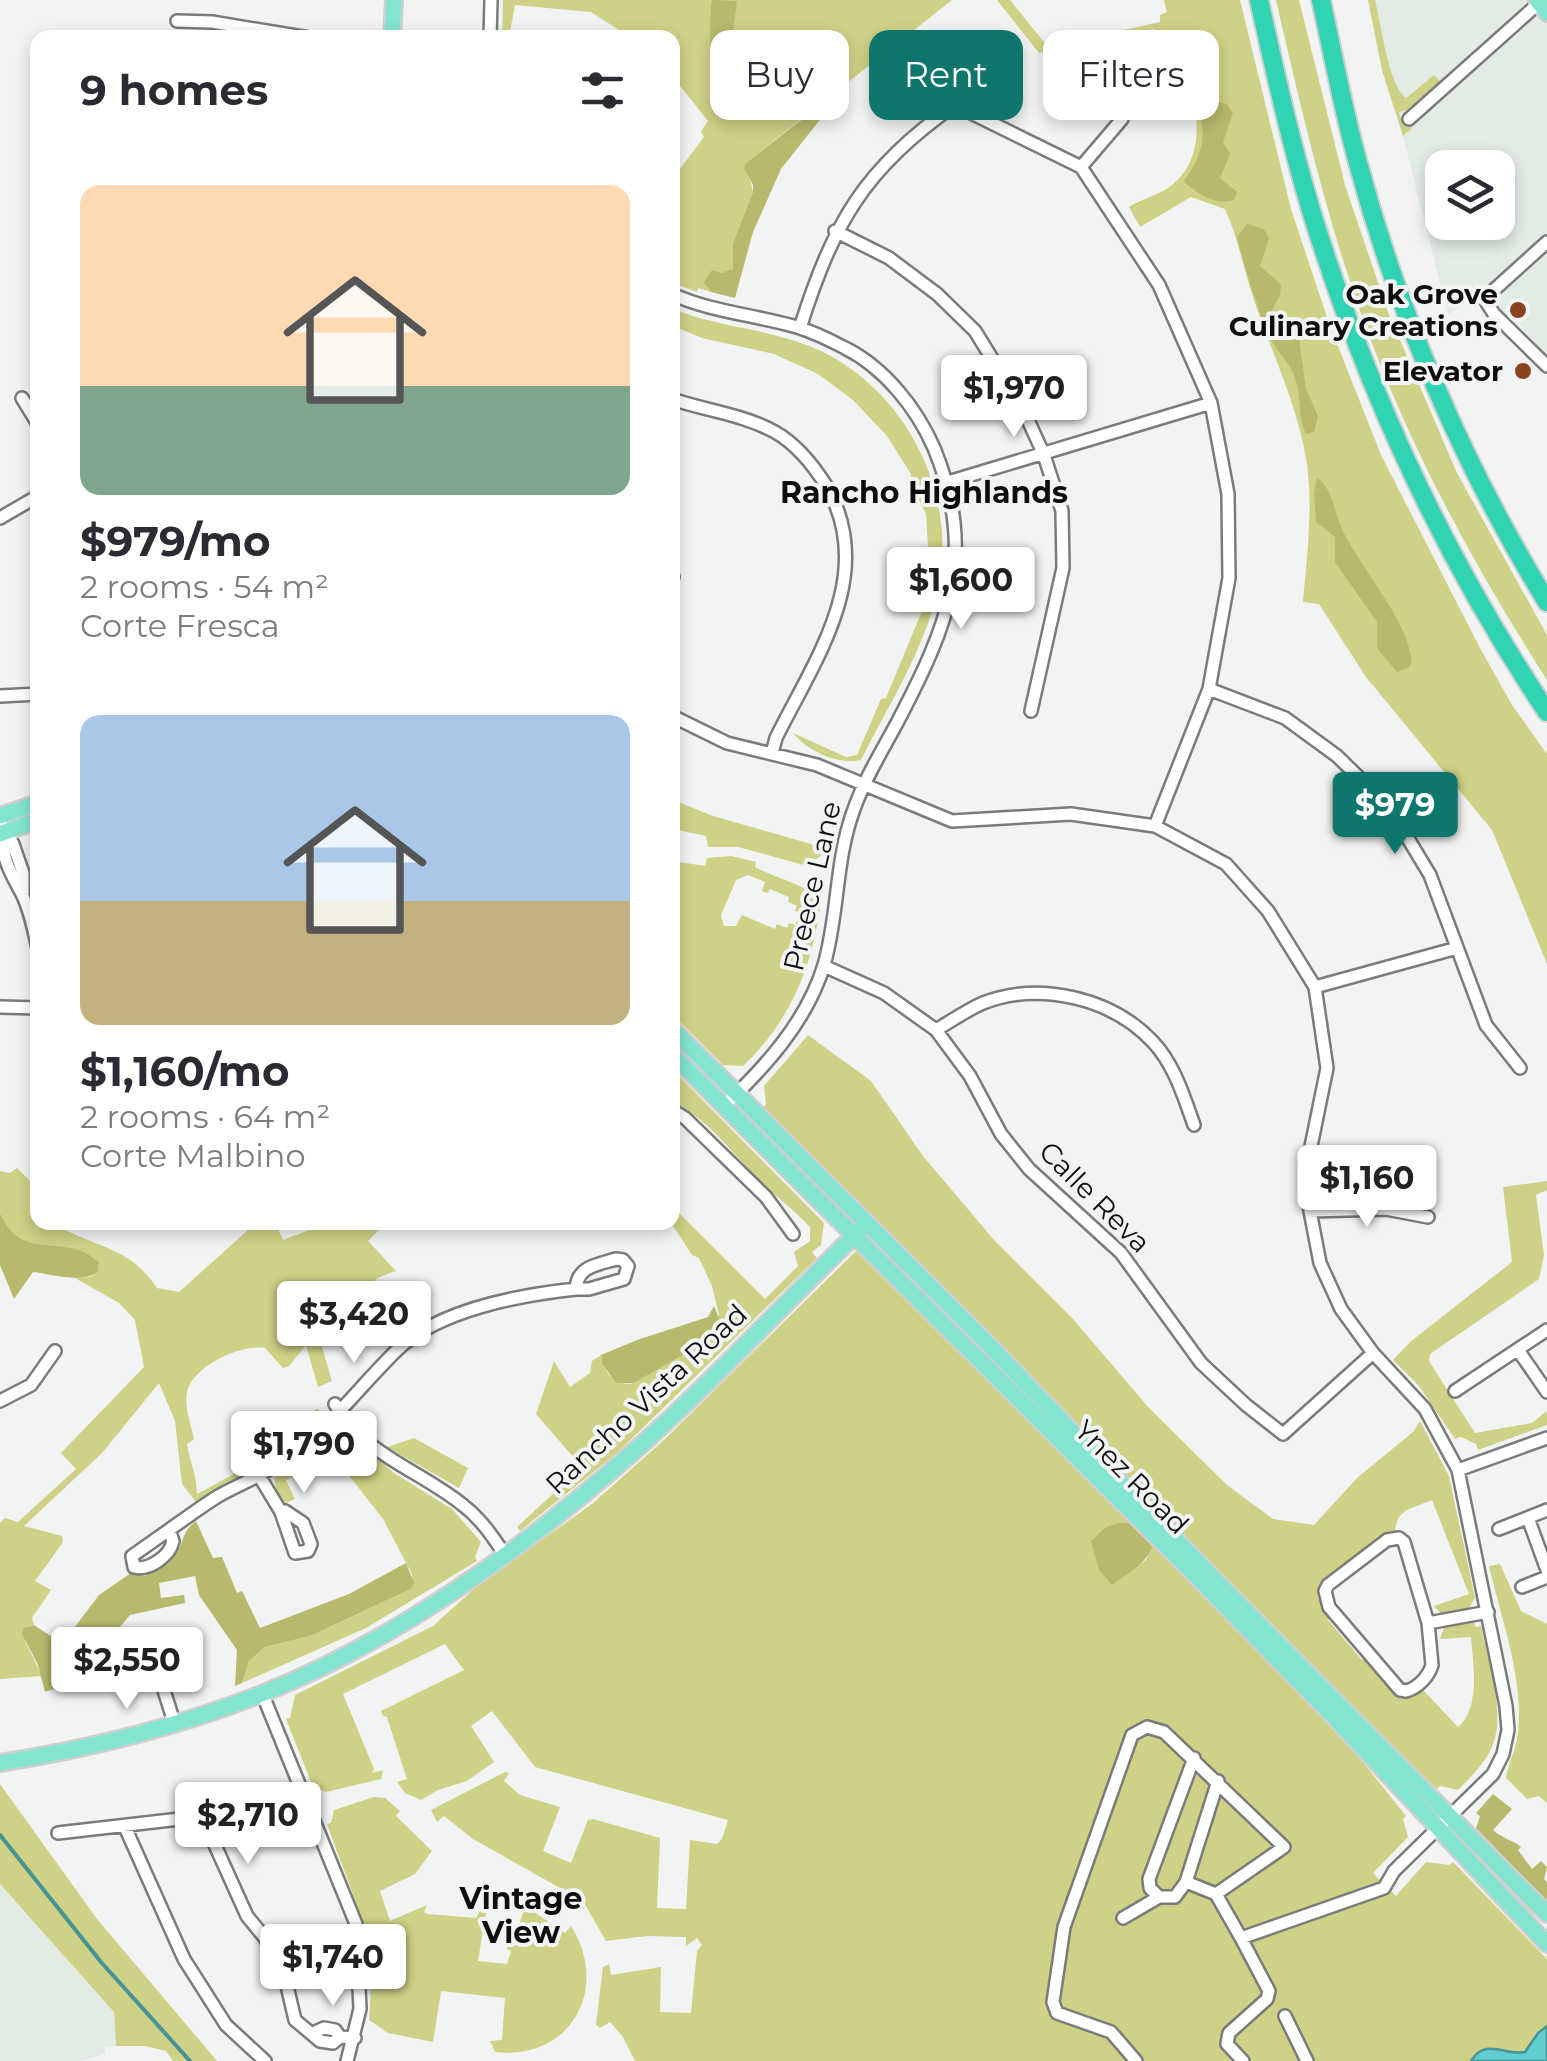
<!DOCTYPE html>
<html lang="en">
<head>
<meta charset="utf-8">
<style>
	body { margin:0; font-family:Montserrat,sans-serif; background:#f7f7f7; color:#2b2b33; height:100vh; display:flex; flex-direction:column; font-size:38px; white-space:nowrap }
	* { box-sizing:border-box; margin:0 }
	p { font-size:32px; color:#7c7c81 }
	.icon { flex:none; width:55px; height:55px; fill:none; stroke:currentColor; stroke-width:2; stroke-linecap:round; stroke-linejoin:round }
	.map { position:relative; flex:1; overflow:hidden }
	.panel { position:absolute; left:30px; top:30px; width:650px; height:1200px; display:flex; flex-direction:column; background:#fff; border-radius:20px; box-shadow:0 5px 15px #0003 }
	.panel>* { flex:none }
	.top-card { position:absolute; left:710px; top:30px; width:685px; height:90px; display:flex; gap:20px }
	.buttons { position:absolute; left:1425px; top:150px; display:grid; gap:20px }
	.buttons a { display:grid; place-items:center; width:90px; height:90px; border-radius:20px; background:#fff; box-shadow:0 5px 15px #0003; font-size:50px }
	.price { position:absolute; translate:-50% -85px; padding:0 22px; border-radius:10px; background:#fff; color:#222; font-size:32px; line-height:65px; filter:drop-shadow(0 2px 5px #0008) }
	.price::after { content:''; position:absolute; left:50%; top:60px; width:30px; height:22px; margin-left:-15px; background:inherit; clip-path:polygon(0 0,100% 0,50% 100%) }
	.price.active { background:#0f766e; color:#fff }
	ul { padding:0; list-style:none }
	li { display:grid; align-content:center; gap:20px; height:530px; padding:0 50px }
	li span { display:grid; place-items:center; height:310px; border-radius:20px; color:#555 }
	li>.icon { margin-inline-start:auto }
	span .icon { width:180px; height:180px; fill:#fffc; stroke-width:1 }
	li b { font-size:42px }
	h2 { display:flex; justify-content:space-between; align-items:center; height:120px; padding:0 50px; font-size:42px }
	.pill { padding:0 35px; border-radius:20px; background:#fff; box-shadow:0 5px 15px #0003; font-size:35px; line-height:90px }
	.pill.active { background:#0f766e; color:#fff }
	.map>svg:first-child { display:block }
	.built { fill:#e2ebe4; fill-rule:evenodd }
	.green { fill:#cfd186; fill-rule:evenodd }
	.forest { fill:#b8b96c }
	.water { fill:#60ced0; stroke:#479496; stroke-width:2.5 }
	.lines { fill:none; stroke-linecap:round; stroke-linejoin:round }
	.stream { stroke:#479496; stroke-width:4 }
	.minor-casing { stroke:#7a7c7a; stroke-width:16 }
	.major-casing { stroke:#cfcfcf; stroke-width:20 }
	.highway-casing { stroke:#cfcfcf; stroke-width:22 }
	.minor { stroke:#fff; stroke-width:11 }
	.major { stroke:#83e5d1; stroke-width:15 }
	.highway { stroke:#30d3b2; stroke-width:18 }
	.poi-dot { fill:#8a4321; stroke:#f1f4f2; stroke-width:4 }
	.labels { text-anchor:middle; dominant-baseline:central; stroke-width:8; stroke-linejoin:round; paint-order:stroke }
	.poi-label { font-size:28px; font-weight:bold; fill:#0d0e0d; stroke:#f1f4f2; text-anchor:end }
	.street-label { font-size:28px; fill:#0d0e0d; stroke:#f1f4f2 }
	.neighbourhood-label { font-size:30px; font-weight:bold; fill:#0d0e0d; stroke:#f1f4f2 }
</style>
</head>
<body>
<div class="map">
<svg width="1547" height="2061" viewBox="0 0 1547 2061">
	<rect width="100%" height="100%" fill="#f1f4f2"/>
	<path class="built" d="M1368,0H1547V355L1512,317L1469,303L1448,314L1403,136L1382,70ZM1442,168H1498V222H1442Z
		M0,1884L114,2012L116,2046L105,2047V2054L80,2061H0Z"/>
	<path class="green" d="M503,0H952L746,163L753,192L733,243V270L721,273L707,287L711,292L698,288L697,292L673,283V178L704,137L701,131L708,121L673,77L672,38L630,37L591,12L515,5L509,37L502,38Z
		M997,0H1010L1044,42L1052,38L1056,45L1160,22V15L1167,12L1164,0H1240L1291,209L1330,326L1381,455L1480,648L1512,705L1547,754V964L1492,830L1366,677L1319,604L1303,602C1307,556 1313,510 1307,464C1299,410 1273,355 1255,303C1244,272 1239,240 1225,209L1191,197L1140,227L1129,207C1140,200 1154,196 1165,190C1208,164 1200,106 1184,67C1178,53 1164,41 1154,29L1039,53Z
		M1276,0H1299L1345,185L1388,312L1457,473L1547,635V680C1475,568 1410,448 1364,322C1326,217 1301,109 1276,0Z
		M1368,0H1375C1381,23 1388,85 1406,98L1434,75L1440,81L1407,110L1399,112L1401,119L1412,128L1403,136L1382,70Z
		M673,309C720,328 773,329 819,350C908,392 960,497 937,593C924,650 887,708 861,760C837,765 808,751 793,733L846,757L857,755L881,699L886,698L922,611L929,564L926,514L910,482L911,474L887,436L853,400L818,374L774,354L702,338L673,326Z
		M673,800L713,816L825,848V853L813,861L811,867L738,847H708L706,836L673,829Z
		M731,856L756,862L755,867C775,878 807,885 821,900C813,965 792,1019 743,1066L723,1065L673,1015V861L705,866L707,858ZM748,875L765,882L762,891L767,893L770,889L789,897L788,902L797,906L795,911L800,913L795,925L789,923L787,928L777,924L775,929L742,915L736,926H724L721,915L736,880Z
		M808,1035L871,1081L923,1156L994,1240L1073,1319L1149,1408L1227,1485L1273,1519L1314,1525L1357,1478L1413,1432L1420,1421L1449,1476L1475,1598L1469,1608L1441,1614L1434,1606L1469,1594L1432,1500C1402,1512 1395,1510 1394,1545L1332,1589V1598L1339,1608L1328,1620L1362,1660L1367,1656L1412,1694L1423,1690L1458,1727C1481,1707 1473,1664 1471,1637L1440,1639L1444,1628L1473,1621L1476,1627L1481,1626C1488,1663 1509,1718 1489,1753C1481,1767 1469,1779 1458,1790L1440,1786L1437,1789L1373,1727L763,1108L766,1104L764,1086Z
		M676,1073L824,1223L821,1245L812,1252L817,1258L617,1453L520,1531L517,1527L582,1467L536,1414L554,1361L570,1387L590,1373L592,1361L601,1355C604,1373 615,1387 634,1383L711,1339L719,1315L712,1286L699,1258L692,1255L671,1223L673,1207L765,1299L798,1266L794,1252L810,1241V1227C795,1211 778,1198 762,1183C735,1157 709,1118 673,1103V1075Z
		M17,1168L37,1188L38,1222C55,1223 60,1228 76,1235C111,1250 134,1254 157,1288L179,1292L247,1231L245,1223H275L283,1240L328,1223H386L368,1241L396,1271L377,1278L368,1290L370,1295L349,1306L318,1281L304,1287L332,1381L318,1387L306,1345L289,1366L283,1368L265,1348C241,1344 193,1366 187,1392C184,1407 191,1424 194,1439L187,1444C190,1462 197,1476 197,1494L234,1474L233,1462L242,1456L247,1466L237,1478L196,1502L182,1484L175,1421L159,1383L102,1453L24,1526L62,1536L63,1542L35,1581L51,1590L32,1618L34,1625L28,1626L25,1641L42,1676L0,1679V1523L5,1518L18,1522L76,1469L61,1453L144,1367L135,1320L119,1303L75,1278L90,1277L98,1272L99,1262C68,1233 8,1261 0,1212C0,1199 0,1184 0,1171L10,1173Z
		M1547,1181V1190L1536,1195L1544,1255L1539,1279L1430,1354L1429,1361L1475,1433L1532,1423L1547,1411V1425L1478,1450L1476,1444L1461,1437L1455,1439L1419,1386L1393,1360L1410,1342L1512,1262L1503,1187Z
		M855,1252L863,1253L1136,1523H1119L1116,1582L1146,1560L1154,1538L1330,1721L1406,1816L1403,1819L1408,1837L1373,1873L1396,1896L1426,1862L1449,1865L1453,1862L1547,1959V2061H635L623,2037L610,2022L600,2028L596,2025L603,1967L609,1964L611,1975L661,1967L660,2012L691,2013L697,1951L702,1945L697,1938L686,1946V1937L647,1936L606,1941L583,1901L473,1839L444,1816L437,1822L431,1810L505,1772L509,1773L504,1781L520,1795L560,1807L543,1851L571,1863L588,1820L593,1819L660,1838L657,1908L686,1909L690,1840L717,1844L722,1839L728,1820L535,1767L492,1711L471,1726L494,1762L467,1781L438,1790L421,1800L405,1793L397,1782L407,1779L387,1717L383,1716L381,1711L464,1670L445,1644L343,1694L374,1769L372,1773L383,1770L381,1779L326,1792L313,1787L286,1719L290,1718L295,1695L433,1626L476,1587L592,1504L665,1439Z
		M337,1428L347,1432L394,1473L452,1509L481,1542L475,1557L477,1561L366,1628L242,1683L249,1661L265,1647L310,1636L411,1589L412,1574L383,1519L333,1455L286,1480L295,1499L286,1503L277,1494L274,1478Z
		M414,1438L468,1468L459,1488L387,1447Z
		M1500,1564L1521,1611L1547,1624V1803L1539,1796L1527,1799L1506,1778C1508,1763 1517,1748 1518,1732C1524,1678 1501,1618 1489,1566Z
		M0,1784L97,1919L217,2061H173L166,2051L145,2046H116L114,2012L0,1884Z
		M374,1797L385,1798L400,1811L396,1816L432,1851L415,1874L380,1891L390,1921L427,1905L424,1912L427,1914L476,1918L489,1894L478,1961L507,1964L511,1951L507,1949V1943L513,1944L525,1906L565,1933L571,1926C610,1987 572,2061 495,2052L490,2041L502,2040L505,1998L441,1991L433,2042L388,2033L369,2020C377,1939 353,1897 327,1824L331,1823L334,1810Z"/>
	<path class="forest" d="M712,0L737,1L729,61L723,63L712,60C709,52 710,7 712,0Z
		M849,83L781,169L753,232L735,298L711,292L704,283L712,270L721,273L733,269V243L753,192V185L744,168L746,163Z
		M1216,102L1227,104L1233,113L1223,142L1230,154L1220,178L1237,192L1234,200C1215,206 1197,194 1184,181C1192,170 1199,157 1202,143C1206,124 1193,112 1216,102Z
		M1247,224L1264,229L1269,238L1260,266L1281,284L1280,295L1271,312L1274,323L1299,339L1306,389L1318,416L1314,432L1306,434C1297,417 1302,399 1296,381C1291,362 1275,351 1268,334C1256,302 1245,271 1237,237Z
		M1317,478C1333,489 1334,511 1341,527C1360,569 1407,617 1412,662L1408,668L1397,672L1377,648V622L1335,562V537L1316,522L1314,493Z
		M0,1213C21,1264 65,1231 99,1262L98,1272C80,1284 53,1274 33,1272L14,1299L0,1265Z
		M714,1306L721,1323L711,1339L634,1383H616L603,1365L601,1355L637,1340L708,1317Z
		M318,1409L321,1417L318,1423C301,1438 282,1465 258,1456L256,1450L260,1439Z
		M196,1521L213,1558L222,1557L237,1593L242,1591L260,1628L349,1594L406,1563L414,1583L411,1589L310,1636L265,1647L249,1661L242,1683L235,1686L237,1650L199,1595L195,1576L159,1583L161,1598L184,1595L185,1603L130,1615L93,1659L65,1686L45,1692L38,1665L22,1634L24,1628L34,1625L58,1641L68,1636L99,1595L131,1573L145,1576C155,1569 173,1561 179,1549C185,1536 183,1531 196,1521Z
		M1119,1523H1136L1154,1538C1152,1561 1130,1572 1112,1585L1099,1570L1091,1541L1106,1527Z
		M1493,1794L1512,1809L1493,1830C1501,1838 1513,1840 1521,1847L1518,1850L1532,1869L1541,1861L1547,1867L1544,1879L1547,1882V1902L1476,1828L1480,1816L1476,1813Z"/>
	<path class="water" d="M1547,2026V2061H1471C1486,2037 1504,2056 1525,2052L1538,2033Z"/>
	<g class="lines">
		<path class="stream" d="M0,1835L101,1962L190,2061"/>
		<g class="minor-casing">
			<path id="minor" d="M177,21L212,22L309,38
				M490,38L491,0
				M1409,119L1539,3
				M1081,167L1122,119
				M835,231L889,258L937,294L975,331L1023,409L1044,455L1062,511L1063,568L1031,711
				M1547,242L1495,289L1487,303L1494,314L1547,366
				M672,294C711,312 756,315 797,327C813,332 830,340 845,348C885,368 917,409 934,448C978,555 948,625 898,721C882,751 865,778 854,809C835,860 839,913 824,965C807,1021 766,1066 725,1105
				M800,328C833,224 864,168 955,105L1081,167L1159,285L1211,403L1228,494L1229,578L1209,689L1155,826
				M22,398L38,424
				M672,399C707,411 742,414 775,432C796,444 814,466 827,487C877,575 815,659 776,738L772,753
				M948,482L1211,403
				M0,518L38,496
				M672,577H673
				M1209,689L1285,718L1337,756L1389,807L1430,875L1486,1025L1520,1068
				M0,696L38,694
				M672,716L727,743L817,765L952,821L1071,814L1155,826L1226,864L1268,911L1315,987L1327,1068L1308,1161L1310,1211L1320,1263L1341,1309L1373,1353L1425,1409L1458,1470L1506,1706L1508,1730L1503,1754L1493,1774L1394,1871L1384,1888L1241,1938L1216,1894L1284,1847L1164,1732L1147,1727L1132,1735L1064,1927L1053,2002L1057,2013L1111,2032L1136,2061
				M0,823L13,844L23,873V893
				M4,832C0,857 11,873 22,894C30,910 34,930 38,949
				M824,966L884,993L936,1030L970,1076L1001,1134L1029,1169L1121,1253L1201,1363L1246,1405L1283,1434L1373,1353
				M1315,987L1457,948
				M0,1007L38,1008
				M936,1030C951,1021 967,1010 983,1003C1040,981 1112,998 1153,1042C1174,1064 1184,1097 1194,1125
				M672,1110L685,1118L766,1197L793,1234
				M1310,1211L1386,1209L1428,1217
				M616,1259L623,1260L628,1266L624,1279L589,1289H576C577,1266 597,1265 616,1259Z
				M1518,1350L1547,1392
				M1455,1391L1547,1330
				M0,1401L31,1385L55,1351
				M335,1404C363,1455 422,1471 464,1506C481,1519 493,1537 505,1555
				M251,1429L243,1443L246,1454L281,1512
				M1458,1470L1547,1438
				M285,1511L303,1523L311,1544L308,1551L295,1553L281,1512Z
				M1528,1518L1547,1570
				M1499,1529L1547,1510
				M169,1530C186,1518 202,1506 220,1495C242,1483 266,1474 287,1458C329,1429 360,1386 397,1350C438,1310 520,1295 576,1289
				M169,1530L173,1541C170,1556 149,1571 134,1567L132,1556Z
				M1399,1538L1404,1542L1428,1623L1432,1665C1429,1676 1418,1688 1406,1691L1400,1690L1329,1607L1325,1591L1328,1585L1387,1540Z
				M1522,1587L1547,1577
				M1428,1623L1488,1612
				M161,1681L174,1722
				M262,1693L356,1924L360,2009L347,2061
				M1194,1758L1149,1879L1150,1888L1159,1897H1175L1186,1882L1216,1894
				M125,1827L184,1959L226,2025L265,2061
				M58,1833L197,1817L205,1823L247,1916L265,1938L284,1973L295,2020L320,2041L333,2043L340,2037L355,2038
				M1186,1882L1218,1781
				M1123,1918L1159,1897
				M1241,1938L1269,1991L1267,1999L1229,2033L1227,2044L1243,2061
				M1285,2016L1307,2061
				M313,2033L324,2028L335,2030L340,2037"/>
		</g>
		<g class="major-casing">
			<path id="major" d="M1537,0L1547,13
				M392,38L394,0
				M0,816L38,803
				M0,834L38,820
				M672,1029L988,1344L1210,1575L1547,1914
				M672,1054L1192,1572L1333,1716L1547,1944
				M0,1763C88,1749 181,1726 264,1693C399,1639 524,1548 632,1453C712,1383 784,1303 860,1230"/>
		</g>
		<g class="highway-casing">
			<path id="highway" d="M1259,0C1277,81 1295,163 1321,242C1375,408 1450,567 1547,712
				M1321,0C1333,54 1343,110 1358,163C1399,316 1464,467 1547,602"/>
		</g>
		<use href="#minor" class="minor"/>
		<use href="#major" class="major"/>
		<use href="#highway" class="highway"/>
	</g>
	<g class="poi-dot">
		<circle cx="1518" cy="310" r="10"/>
		<circle cx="1523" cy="371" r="10"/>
	</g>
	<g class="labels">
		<g class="poi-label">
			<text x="1498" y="294">Oak Grove<tspan x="1498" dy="32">Culinary Creations</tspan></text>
			<text x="1503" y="371">Elevator</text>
		</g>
		<g class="street-label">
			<text transform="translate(812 886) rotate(-77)">Preece Lane</text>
			<text transform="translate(1095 1197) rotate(45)">Calle Reva</text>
			<text transform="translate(646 1399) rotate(-43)">Rancho Vista Road</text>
			<text transform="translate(1132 1477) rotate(45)">Ynez Road</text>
		</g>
		<g class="neighbourhood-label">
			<text x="924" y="492">Rancho Highlands</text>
			<text x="521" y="1898">Vintage<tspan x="521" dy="34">View</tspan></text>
		</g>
	</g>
</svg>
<div class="buttons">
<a><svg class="icon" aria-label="layers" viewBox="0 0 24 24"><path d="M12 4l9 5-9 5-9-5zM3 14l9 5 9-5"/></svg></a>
</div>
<b class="price" style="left:1014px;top:440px">$1,970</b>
<b class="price" style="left:961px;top:632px">$1,600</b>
<b class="price active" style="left:1395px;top:857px">$979</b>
<b class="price" style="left:1367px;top:1230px">$1,160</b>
<b class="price" style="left:354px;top:1366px">$3,420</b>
<b class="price" style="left:304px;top:1496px">$1,790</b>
<b class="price" style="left:127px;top:1712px">$2,550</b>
<b class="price" style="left:248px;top:1867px">$2,710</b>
<b class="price" style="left:333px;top:2009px">$1,740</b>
<div class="top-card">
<a class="pill">Buy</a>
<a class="pill active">Rent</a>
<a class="pill">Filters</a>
</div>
<section class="panel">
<h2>9 homes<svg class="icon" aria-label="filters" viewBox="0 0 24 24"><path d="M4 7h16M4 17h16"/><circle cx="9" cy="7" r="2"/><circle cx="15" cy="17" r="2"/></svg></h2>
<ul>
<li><span style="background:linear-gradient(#ffd9b3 65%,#7fa58c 0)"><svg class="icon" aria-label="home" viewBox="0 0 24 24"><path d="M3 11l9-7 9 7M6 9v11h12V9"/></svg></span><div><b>$979/mo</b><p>2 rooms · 54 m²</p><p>Corte Fresca</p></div></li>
<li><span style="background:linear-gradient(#a9c7e8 60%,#c2b280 0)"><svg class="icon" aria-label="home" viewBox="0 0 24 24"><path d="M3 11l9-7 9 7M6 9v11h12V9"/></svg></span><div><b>$1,160/mo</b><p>2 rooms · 64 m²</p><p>Corte Malbino</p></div></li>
</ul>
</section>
</div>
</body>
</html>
